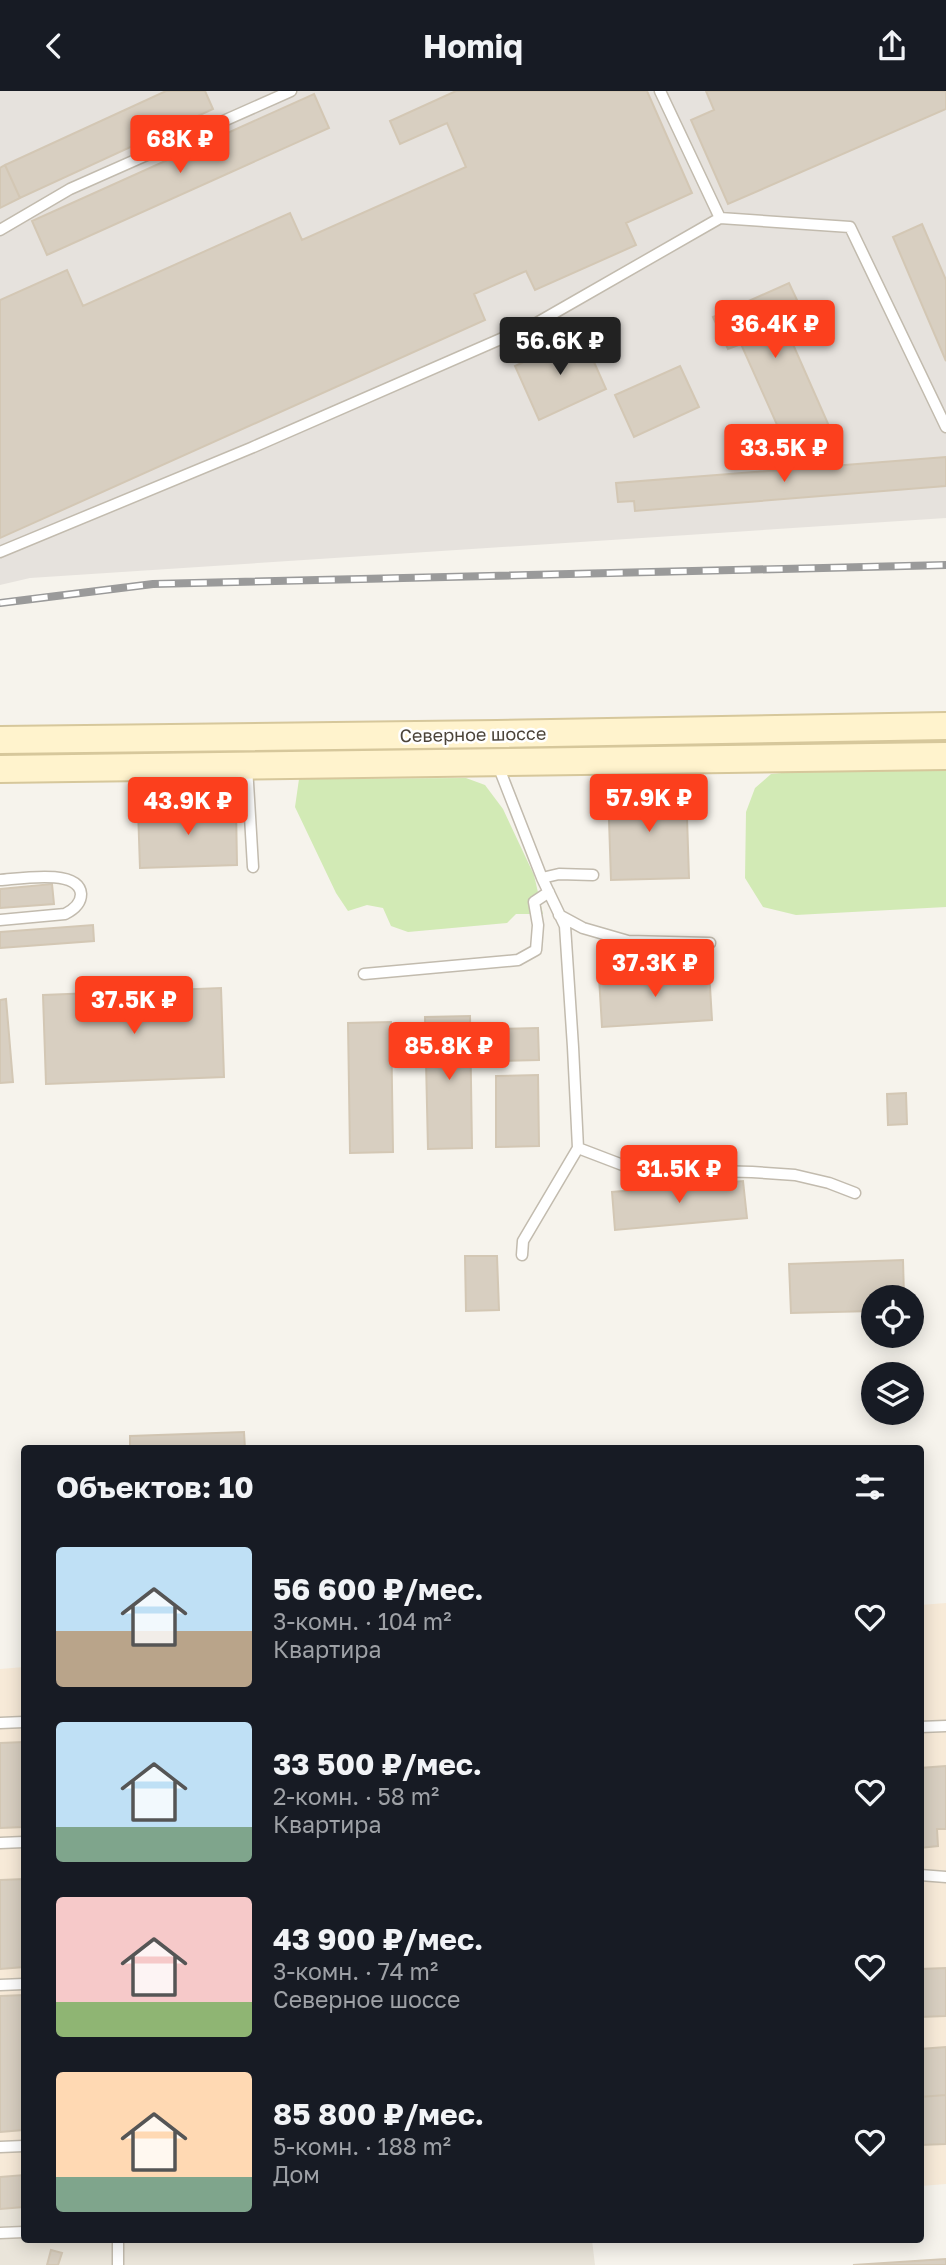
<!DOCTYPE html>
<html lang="ru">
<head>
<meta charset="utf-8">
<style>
	body { margin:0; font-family:"Golos Text",sans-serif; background:#242831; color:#f1f3f6; height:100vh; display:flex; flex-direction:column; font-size:26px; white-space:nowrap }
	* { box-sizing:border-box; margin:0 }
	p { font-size:23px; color:#9ea1a6 }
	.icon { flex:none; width:38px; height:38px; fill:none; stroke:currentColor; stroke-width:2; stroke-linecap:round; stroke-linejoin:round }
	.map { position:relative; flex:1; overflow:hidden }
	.sheet { position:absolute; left:21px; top:1354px; width:903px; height:798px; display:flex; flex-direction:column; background:#171b24; border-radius:7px; box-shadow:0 4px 18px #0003 }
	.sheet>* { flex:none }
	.tools { position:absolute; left:861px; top:1194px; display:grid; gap:14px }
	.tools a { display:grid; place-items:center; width:63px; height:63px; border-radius:50%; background:#171b24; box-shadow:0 4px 18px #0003; font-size:35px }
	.price { position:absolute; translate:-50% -60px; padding:0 16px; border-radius:7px; background:#fc3f1d; color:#fff; font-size:23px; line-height:46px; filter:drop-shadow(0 2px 4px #0008) }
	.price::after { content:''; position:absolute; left:50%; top:42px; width:21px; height:16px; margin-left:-10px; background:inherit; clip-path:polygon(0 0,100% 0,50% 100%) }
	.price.on { background:#222; color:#fff }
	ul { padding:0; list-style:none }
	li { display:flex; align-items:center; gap:21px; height:175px; padding:0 35px }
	li span { display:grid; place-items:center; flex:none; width:196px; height:140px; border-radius:7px; color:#555 }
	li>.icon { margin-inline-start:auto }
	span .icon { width:84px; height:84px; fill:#fffc; stroke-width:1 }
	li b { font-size:30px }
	h2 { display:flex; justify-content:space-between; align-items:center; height:84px; padding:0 35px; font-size:30px }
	header { display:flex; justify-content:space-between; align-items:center; height:91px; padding:0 35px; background:#171b24; font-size:32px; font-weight:700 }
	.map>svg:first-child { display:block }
	.residential { fill:#eae5da }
	.commercial { fill:#f7ead8 }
	.industrial { fill:#e6e2dd }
	.green { fill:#d2eab5 }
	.building { fill:#d8cfc1; stroke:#d3c7b4; stroke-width:2 }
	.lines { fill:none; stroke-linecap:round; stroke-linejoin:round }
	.service-casing { stroke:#c2bbae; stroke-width:13 }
	.secondary-casing { stroke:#d6c79b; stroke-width:30 }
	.service { stroke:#fff; stroke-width:10 }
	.secondary { stroke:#fff3cd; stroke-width:26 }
	.rail-casing { stroke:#9a9a9a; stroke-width:8 }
	.rail { stroke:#fff; stroke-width:5; stroke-dasharray:16; stroke-linecap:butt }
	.labels { text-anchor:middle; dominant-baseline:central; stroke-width:5; stroke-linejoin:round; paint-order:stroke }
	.street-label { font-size:18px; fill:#4b4439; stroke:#fff }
</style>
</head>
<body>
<header><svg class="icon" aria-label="back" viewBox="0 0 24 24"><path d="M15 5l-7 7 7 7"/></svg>Homiq<svg class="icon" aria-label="share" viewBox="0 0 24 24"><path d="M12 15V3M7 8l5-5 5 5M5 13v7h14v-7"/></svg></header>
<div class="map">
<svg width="946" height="2174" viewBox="0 0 946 2174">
	<rect width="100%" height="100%" fill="#f6f3ec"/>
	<path class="residential" d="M24,2117V2149H592L595,2174H0V2118Z"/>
	<path class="commercial" d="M946,1512V2093L921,2095L920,1514Z
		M24,1576V2116L0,2118V1578Z"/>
	<path class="industrial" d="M0,0H946V427L30,487L0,494Z"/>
	<path class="green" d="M946,646V655L510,659L514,654Z
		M480,655L483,659L0,670V659Z
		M946,676V816L796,824L763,816L745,787L746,721L755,697L771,683L835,677Z
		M466,687L485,694L503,718L534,784L543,823H516L507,832L408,841L391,835L383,817L367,814L348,820L336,802L295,716L299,688Z"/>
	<path class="building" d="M166,0H205L213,18L20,107L5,74Z
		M456,0H647L692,102L626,132L636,154L535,199L526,180L474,203L485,229L0,447V209L67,179L83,215L290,122L302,149L466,76L447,32L400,53L390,30Z
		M706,0H946V18L728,113L691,29L714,19Z
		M314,3L329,37L47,164L32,130Z
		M5,74L20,107L0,117V77Z
		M922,133L946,189V270L893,146Z
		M789,192L804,224L784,233L829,335L786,354L741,253L728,258L713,226Z
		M582,244L606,298L539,329L515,275Z
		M680,275L699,316L634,346L615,304Z
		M946,366V395L635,420L634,410L618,411L616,392Z
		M686,696L689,787L611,789L608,699Z
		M236,716L237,774L140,777L138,718Z
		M52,793L54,813L0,817V798Z
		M93,834L94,850L0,857V841Z
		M709,879L712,929L602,936L599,886Z
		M221,897L224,986L46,993L43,904Z
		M6,908L13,991L0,992V909Z
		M470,925L472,1057L428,1058L425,926Z
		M391,931L393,1061L350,1062L348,932Z
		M538,937L539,969L494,970L493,938Z
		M538,984L539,1055L496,1056V985Z
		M906,1002L907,1033L888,1034L887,1003Z
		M743,1090L747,1127L615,1139L612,1101Z
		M465,1165H497L499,1219L466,1220Z
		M903,1169L904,1206H873V1220L791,1222L789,1173Z
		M244,1341L245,1358H130V1345Z
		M24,1651V1736L0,1737V1652Z
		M946,1675V1738H937L938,1755L920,1757V1677Z
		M24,1788V1876L0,1878V1789Z
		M946,1877V1925L920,1926V1878Z
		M24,1904L23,2039L0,2041V1905Z
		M946,1956V2004L920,2006V1958Z
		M946,2004V2053L920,2054V2006Z
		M24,2084V2116L0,2118V2086Z
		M51,2159L62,2162L58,2174H47Z
		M946,2168V2174H853Z"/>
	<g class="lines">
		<g class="service-casing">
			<path id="service" d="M660,0L720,127L850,136L946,336
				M0,139L70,98L291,0
				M0,461L251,357L535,233L720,127
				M497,672L542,787L565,835L573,956L578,1057L523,1150L522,1164
				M247,675L253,776
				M542,787L559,783L593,784
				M0,789C18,788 79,777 81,803C81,813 73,819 65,823L0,829
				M559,824L583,837L628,850L710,852
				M364,883L518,869L536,859L538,834L534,811L549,801
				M578,1057L633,1078L752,1081L795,1084L829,1092L855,1102
				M0,1632L24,1631
				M920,1636L946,1635
				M0,1752L24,1751
				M920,1784L946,1786
				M0,1894L24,1893
				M0,2056L24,2055
				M0,2142L24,2141
				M118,2174V2149"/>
		</g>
		<g class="secondary-casing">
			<path id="secondary" d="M0,649L497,643L946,635
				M0,678L946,665"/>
		</g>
		<use href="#service" class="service"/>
		<use href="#secondary" class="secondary"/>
		<g class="rail-casing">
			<path id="rail" d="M0,512L153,493L946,474"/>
		</g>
		<use href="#rail" class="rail"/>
	</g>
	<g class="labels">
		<g class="street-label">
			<text transform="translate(473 643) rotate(-1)">Северное шоссе</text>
		</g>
	</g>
</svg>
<div class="tools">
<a><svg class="icon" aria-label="locate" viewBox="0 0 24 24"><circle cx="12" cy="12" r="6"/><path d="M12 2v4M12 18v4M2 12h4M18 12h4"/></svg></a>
<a><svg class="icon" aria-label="layers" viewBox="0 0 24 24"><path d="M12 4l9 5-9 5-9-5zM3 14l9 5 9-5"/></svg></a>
</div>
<b class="price" style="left:180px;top:84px">68K ₽</b>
<b class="price" style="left:775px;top:269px">36.4K ₽</b>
<b class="price on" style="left:560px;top:286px">56.6K ₽</b>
<b class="price" style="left:784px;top:393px">33.5K ₽</b>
<b class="price" style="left:649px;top:743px">57.9K ₽</b>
<b class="price" style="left:188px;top:746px">43.9K ₽</b>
<b class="price" style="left:655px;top:908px">37.3K ₽</b>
<b class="price" style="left:134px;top:945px">37.5K ₽</b>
<b class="price" style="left:449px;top:991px">85.8K ₽</b>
<b class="price" style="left:679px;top:1114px">31.5K ₽</b>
<section class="sheet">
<h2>Объектов: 10<svg class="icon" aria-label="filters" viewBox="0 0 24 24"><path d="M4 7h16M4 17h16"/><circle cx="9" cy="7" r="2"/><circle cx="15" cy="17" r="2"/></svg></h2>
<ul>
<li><span style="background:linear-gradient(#bfe0f5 60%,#b9a48a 0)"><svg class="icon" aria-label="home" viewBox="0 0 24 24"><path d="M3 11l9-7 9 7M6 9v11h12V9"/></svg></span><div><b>56 600 ₽/мес.</b><p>3-комн. · 104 m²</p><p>Квартира</p></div><svg class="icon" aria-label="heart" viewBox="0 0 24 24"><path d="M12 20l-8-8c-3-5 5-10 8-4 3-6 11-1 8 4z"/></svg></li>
<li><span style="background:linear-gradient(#bfe0f5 75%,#7fa58c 0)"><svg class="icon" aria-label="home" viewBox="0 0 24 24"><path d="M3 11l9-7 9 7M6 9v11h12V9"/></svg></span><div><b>33 500 ₽/мес.</b><p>2-комн. · 58 m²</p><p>Квартира</p></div><svg class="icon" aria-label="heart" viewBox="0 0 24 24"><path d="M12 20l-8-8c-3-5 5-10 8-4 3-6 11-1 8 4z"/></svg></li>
<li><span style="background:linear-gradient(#f6c9c9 75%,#8fb573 0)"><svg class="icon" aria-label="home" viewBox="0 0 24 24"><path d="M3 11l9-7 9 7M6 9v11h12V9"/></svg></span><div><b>43 900 ₽/мес.</b><p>3-комн. · 74 m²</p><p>Северное шоссе</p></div><svg class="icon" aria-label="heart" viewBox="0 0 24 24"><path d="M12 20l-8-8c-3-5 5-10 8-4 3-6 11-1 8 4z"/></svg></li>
<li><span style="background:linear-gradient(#ffd9b3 75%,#7fa58c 0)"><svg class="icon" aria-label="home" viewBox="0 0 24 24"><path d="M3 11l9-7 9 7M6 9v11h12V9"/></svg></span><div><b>85 800 ₽/мес.</b><p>5-комн. · 188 m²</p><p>Дом</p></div><svg class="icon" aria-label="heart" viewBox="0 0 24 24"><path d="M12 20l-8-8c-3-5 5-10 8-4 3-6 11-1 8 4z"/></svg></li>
</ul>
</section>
</div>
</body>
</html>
